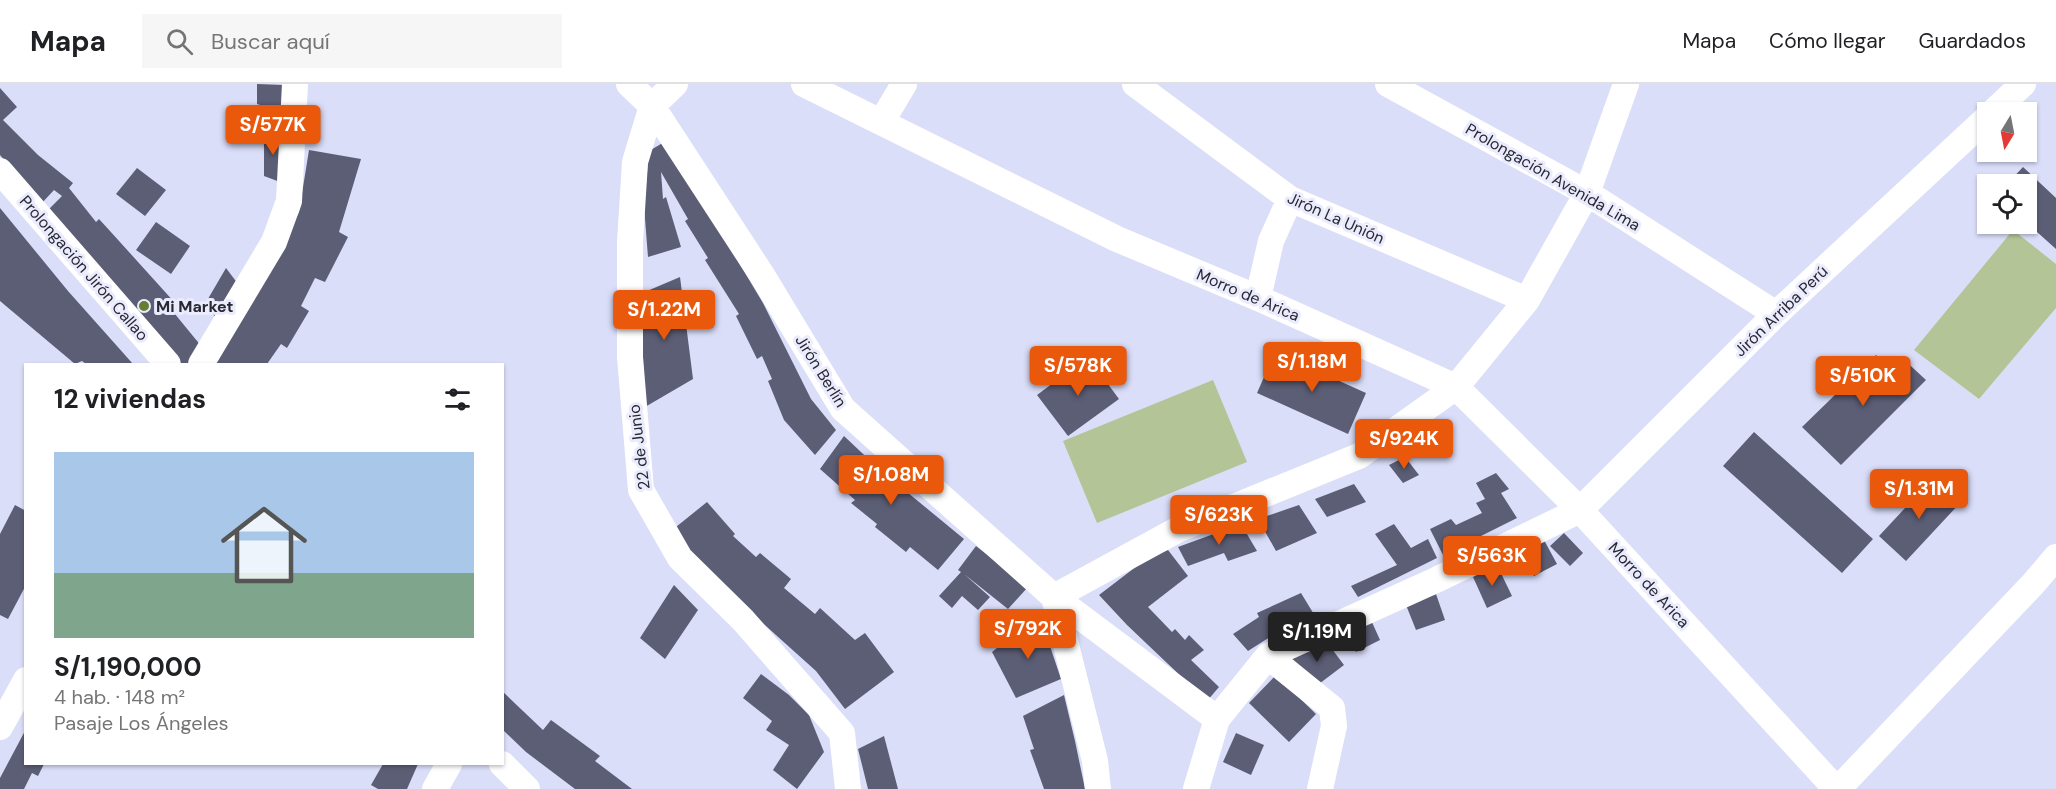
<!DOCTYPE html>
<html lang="es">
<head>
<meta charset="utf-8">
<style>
	body { margin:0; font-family:"DM Sans",sans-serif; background:#f6f6f6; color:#202124; height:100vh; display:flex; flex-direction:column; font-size:22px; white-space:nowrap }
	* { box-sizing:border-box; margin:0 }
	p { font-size:20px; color:#757577 }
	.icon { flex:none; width:33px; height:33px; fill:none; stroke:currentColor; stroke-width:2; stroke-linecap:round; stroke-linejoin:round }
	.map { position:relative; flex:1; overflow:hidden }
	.sheet { position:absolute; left:24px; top:279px; width:480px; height:402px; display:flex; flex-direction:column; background:#fff; border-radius:0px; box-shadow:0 2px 4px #0004 }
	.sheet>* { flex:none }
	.needle { width:39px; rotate:190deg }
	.tools { position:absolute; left:1977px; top:18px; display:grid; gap:12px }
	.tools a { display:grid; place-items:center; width:60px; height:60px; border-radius:0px; background:#fff; box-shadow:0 2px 4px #0004; font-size:30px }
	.price { position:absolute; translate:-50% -51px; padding:0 14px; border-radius:6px; background:#ea580c; color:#fff; font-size:20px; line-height:39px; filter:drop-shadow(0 2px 3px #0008) }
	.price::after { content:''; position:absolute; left:50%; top:36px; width:18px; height:14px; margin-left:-9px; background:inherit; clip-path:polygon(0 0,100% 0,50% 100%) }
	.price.current { background:#222; color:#fff }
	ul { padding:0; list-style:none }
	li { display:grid; align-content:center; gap:12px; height:318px; padding:0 30px }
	li span { display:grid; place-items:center; height:186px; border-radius:0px; color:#555 }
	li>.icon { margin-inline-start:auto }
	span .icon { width:108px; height:108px; fill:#fffc; stroke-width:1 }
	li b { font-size:26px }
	h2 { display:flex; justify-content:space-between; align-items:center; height:72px; padding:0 30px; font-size:26px }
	header { display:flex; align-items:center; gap:36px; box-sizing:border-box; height:84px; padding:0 30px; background:#fff; border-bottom:2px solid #e0e0e0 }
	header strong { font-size:28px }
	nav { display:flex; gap:33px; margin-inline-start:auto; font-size:21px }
	.search { width:420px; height:54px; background:#f6f6f6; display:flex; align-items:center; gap:15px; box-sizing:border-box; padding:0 21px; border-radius:0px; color:#757577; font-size:22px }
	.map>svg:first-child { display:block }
	.green { fill:#b3c497 }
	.building { fill:#5c5e76 }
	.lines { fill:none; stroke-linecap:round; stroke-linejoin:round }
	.street { stroke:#fff; stroke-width:26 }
	.poi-dot { fill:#657e31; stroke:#eaecfd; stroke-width:2 }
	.labels { text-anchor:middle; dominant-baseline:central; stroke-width:6; stroke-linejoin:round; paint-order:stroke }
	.street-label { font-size:16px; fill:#272832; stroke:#eaecfd }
	.poi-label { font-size:16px; font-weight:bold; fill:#272832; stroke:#eaecfd; text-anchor:start }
</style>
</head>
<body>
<header>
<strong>Mapa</strong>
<div class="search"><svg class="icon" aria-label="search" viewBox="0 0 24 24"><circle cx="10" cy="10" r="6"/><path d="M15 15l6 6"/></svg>Buscar aquí</div>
<nav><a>Mapa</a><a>Cómo llegar</a><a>Guardados</a></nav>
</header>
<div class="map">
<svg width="2056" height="705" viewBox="0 0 2056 705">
	<rect width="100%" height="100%" fill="#dbdef9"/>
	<path class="green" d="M2013,146L2056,180V224L1979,315L1914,266Z
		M1213,296L1247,378L1097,439L1063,357Z"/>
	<path class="building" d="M257,0L284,1L282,28L257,20Z
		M0,4L17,23L3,36L38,71L73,99L69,104L96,138L99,135L110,147L176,220L170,224L202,263L191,280H176L47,127L62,112L54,106L41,120L0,71Z
		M264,48L282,53L280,98L264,92Z
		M666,57L763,219L811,315L836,346L815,371L784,336L768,297L772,295L762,272L757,275L736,232L739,230L705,176L708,174L685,137L688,135L661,88L663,115L666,113L681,163L648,173L644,122L649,67Z
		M309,66L361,75L339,148L348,153L325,198L315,194L301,222L309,227L287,264L281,260L267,280H213L261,201L299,128Z
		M2023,83L2056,114V165L2026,138V100H2007Z
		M137,84L166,106L145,132L116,110Z
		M0,124L68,207L133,280H86L82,277L75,280L0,217Z
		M156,138L190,162L171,190L136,166Z
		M226,184L238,200L217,235L205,220Z
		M680,193L693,295L645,323L640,210Z
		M1275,268L1366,309L1348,350L1257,309Z
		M1876,271L1889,284L1900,272L1926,296L1841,381L1802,343Z
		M1088,273L1119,315L1068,352L1037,311Z
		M1754,348L1873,455L1842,489L1723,382Z
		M844,352L879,385L964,455L938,486L910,463L906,468L875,443L877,440L851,419L855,416L820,385Z
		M1405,373L1419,391L1403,399L1389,381Z
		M1496,389L1509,405L1501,409L1517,434L1443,471L1430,445L1451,435L1456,441L1482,429L1476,419L1485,415L1476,399Z
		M1933,394L1960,419L1906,477L1879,452Z
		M1354,400L1366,418L1327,433L1315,415Z
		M707,418L735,450L733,452L756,473L760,469L791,495L784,504L815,530L820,524L855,556L865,549L894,588L845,625L816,587L728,508L671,447Z
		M15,421L26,427V501L8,535L0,531V450Z
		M1299,421L1317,449L1276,467L1258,435Z
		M1241,440L1257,467L1228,477L1224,469L1188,482L1178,463Z
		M1394,440L1411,464L1428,455L1437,474L1358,513L1351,502L1397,481L1375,450Z
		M1564,449L1583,469L1570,482L1550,462Z
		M1544,456L1557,480L1534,492L1521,469Z
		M976,462L1028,503L1008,525L964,490L990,513L978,526L962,512L952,524L939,512L961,488L958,486Z
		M1168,466L1188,492L1148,523L1172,548L1175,545L1185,556L1189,551L1204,566L1191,576L1219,603L1207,617L1127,541L1099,511L1150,472Z
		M1497,481L1512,512L1487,524L1473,493Z
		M674,501L698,526L665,575L640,554Z
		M1301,509L1315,532L1270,553L1248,567L1233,550L1259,533L1257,529Z
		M1436,510L1445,536L1416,546L1406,521Z
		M1371,536L1380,556L1356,568L1346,549Z
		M1042,538L1061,595L1016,614L992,568L1028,539Z
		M1323,553L1344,581L1311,606L1290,576Z
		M761,590L789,611L809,631L824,668L797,705L773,686L789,661L766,646L772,637L743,614Z
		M1276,591L1316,630L1289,658L1249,619Z
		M502,607L543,646L551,636L600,672L595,677L632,705H575L526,668L502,645Z
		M1064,611L1075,657L1085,705H1044L1030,666L1034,665L1023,632Z
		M26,645V680H44L38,692L32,689L24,705H0V694Z
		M1236,649L1264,661L1251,691L1223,678Z
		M884,652L898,705H868L858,665Z
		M383,680H418L407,705H378L371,701Z"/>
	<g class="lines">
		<path class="street" d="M629,0L652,22L762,191L843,325L1054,513L1217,635
			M675,0L652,22L635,78L630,158V273L641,406L680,474L743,536L842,649L848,705
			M804,0L1117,155L1258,214L1456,303L1580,426L1836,705
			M1135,0L1290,115L1527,216
			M1388,0L1587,109L1776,230
			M1993,28L2023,0
			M882,37L904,0
			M0,87L168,280
			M1258,214L1271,157L1290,115
			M201,280L274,158L289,117L295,0
			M1054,513L1177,446L1359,372L1456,303L1527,216L1587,109L1626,0
			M1054,513L1095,677L1098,705
			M1268,572L1332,624L1334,642L1320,705
			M0,643L26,596
			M502,680L527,705
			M435,705L449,680
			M1196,705L1217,635L1268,572L1436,496L1580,426L1776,230L1988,33
			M1838,705L2033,500L2056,473"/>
	</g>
	<circle class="poi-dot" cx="144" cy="222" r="6"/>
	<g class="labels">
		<g class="street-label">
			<text transform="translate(1553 93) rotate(30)">Prolongación Avenida Lima</text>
			<text transform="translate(1336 134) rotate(24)">Jirón La Unión</text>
			<text transform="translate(84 184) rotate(49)">Prolongación Jirón Callao</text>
			<text transform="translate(1248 211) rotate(23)">Morro de Arica</text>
			<text transform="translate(1781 227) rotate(-44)">Jirón Arriba Perú</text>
			<text transform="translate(821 287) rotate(58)">Jirón Berlín</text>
			<text transform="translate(639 363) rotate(-97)">22 de Junio</text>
			<text transform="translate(1649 501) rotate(47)">Morro de Arica</text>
		</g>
		<g class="poi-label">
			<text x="156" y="222">Mi Market</text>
		</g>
	</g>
</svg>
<div class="tools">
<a><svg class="needle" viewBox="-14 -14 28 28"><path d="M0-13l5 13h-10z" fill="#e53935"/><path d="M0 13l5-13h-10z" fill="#757577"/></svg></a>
<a><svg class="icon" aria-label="locate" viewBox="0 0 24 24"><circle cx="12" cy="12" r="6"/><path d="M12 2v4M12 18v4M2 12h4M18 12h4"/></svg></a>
</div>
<b class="price" style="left:273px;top:72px">S/577K</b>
<b class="price" style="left:664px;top:257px">S/1.22M</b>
<b class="price" style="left:1312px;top:309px">S/1.18M</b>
<b class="price" style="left:1078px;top:313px">S/578K</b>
<b class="price" style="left:1863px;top:323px">S/510K</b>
<b class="price" style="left:1404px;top:386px">S/924K</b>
<b class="price" style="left:891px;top:422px">S/1.08M</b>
<b class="price" style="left:1919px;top:436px">S/1.31M</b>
<b class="price" style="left:1219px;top:462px">S/623K</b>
<b class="price" style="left:1492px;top:503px">S/563K</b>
<b class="price" style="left:1028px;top:576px">S/792K</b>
<b class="price current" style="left:1317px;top:579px">S/1.19M</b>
<section class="sheet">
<h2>12 viviendas<svg class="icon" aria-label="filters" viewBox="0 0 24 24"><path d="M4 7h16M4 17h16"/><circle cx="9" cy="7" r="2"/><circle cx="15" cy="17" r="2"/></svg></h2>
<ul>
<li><span style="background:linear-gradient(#a9c7e8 65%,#7fa58c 0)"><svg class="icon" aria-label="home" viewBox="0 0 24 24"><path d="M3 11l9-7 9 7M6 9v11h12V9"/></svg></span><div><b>S/1,190,000</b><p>4 hab. · 148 m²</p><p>Pasaje Los Ángeles</p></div></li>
</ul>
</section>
</div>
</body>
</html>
